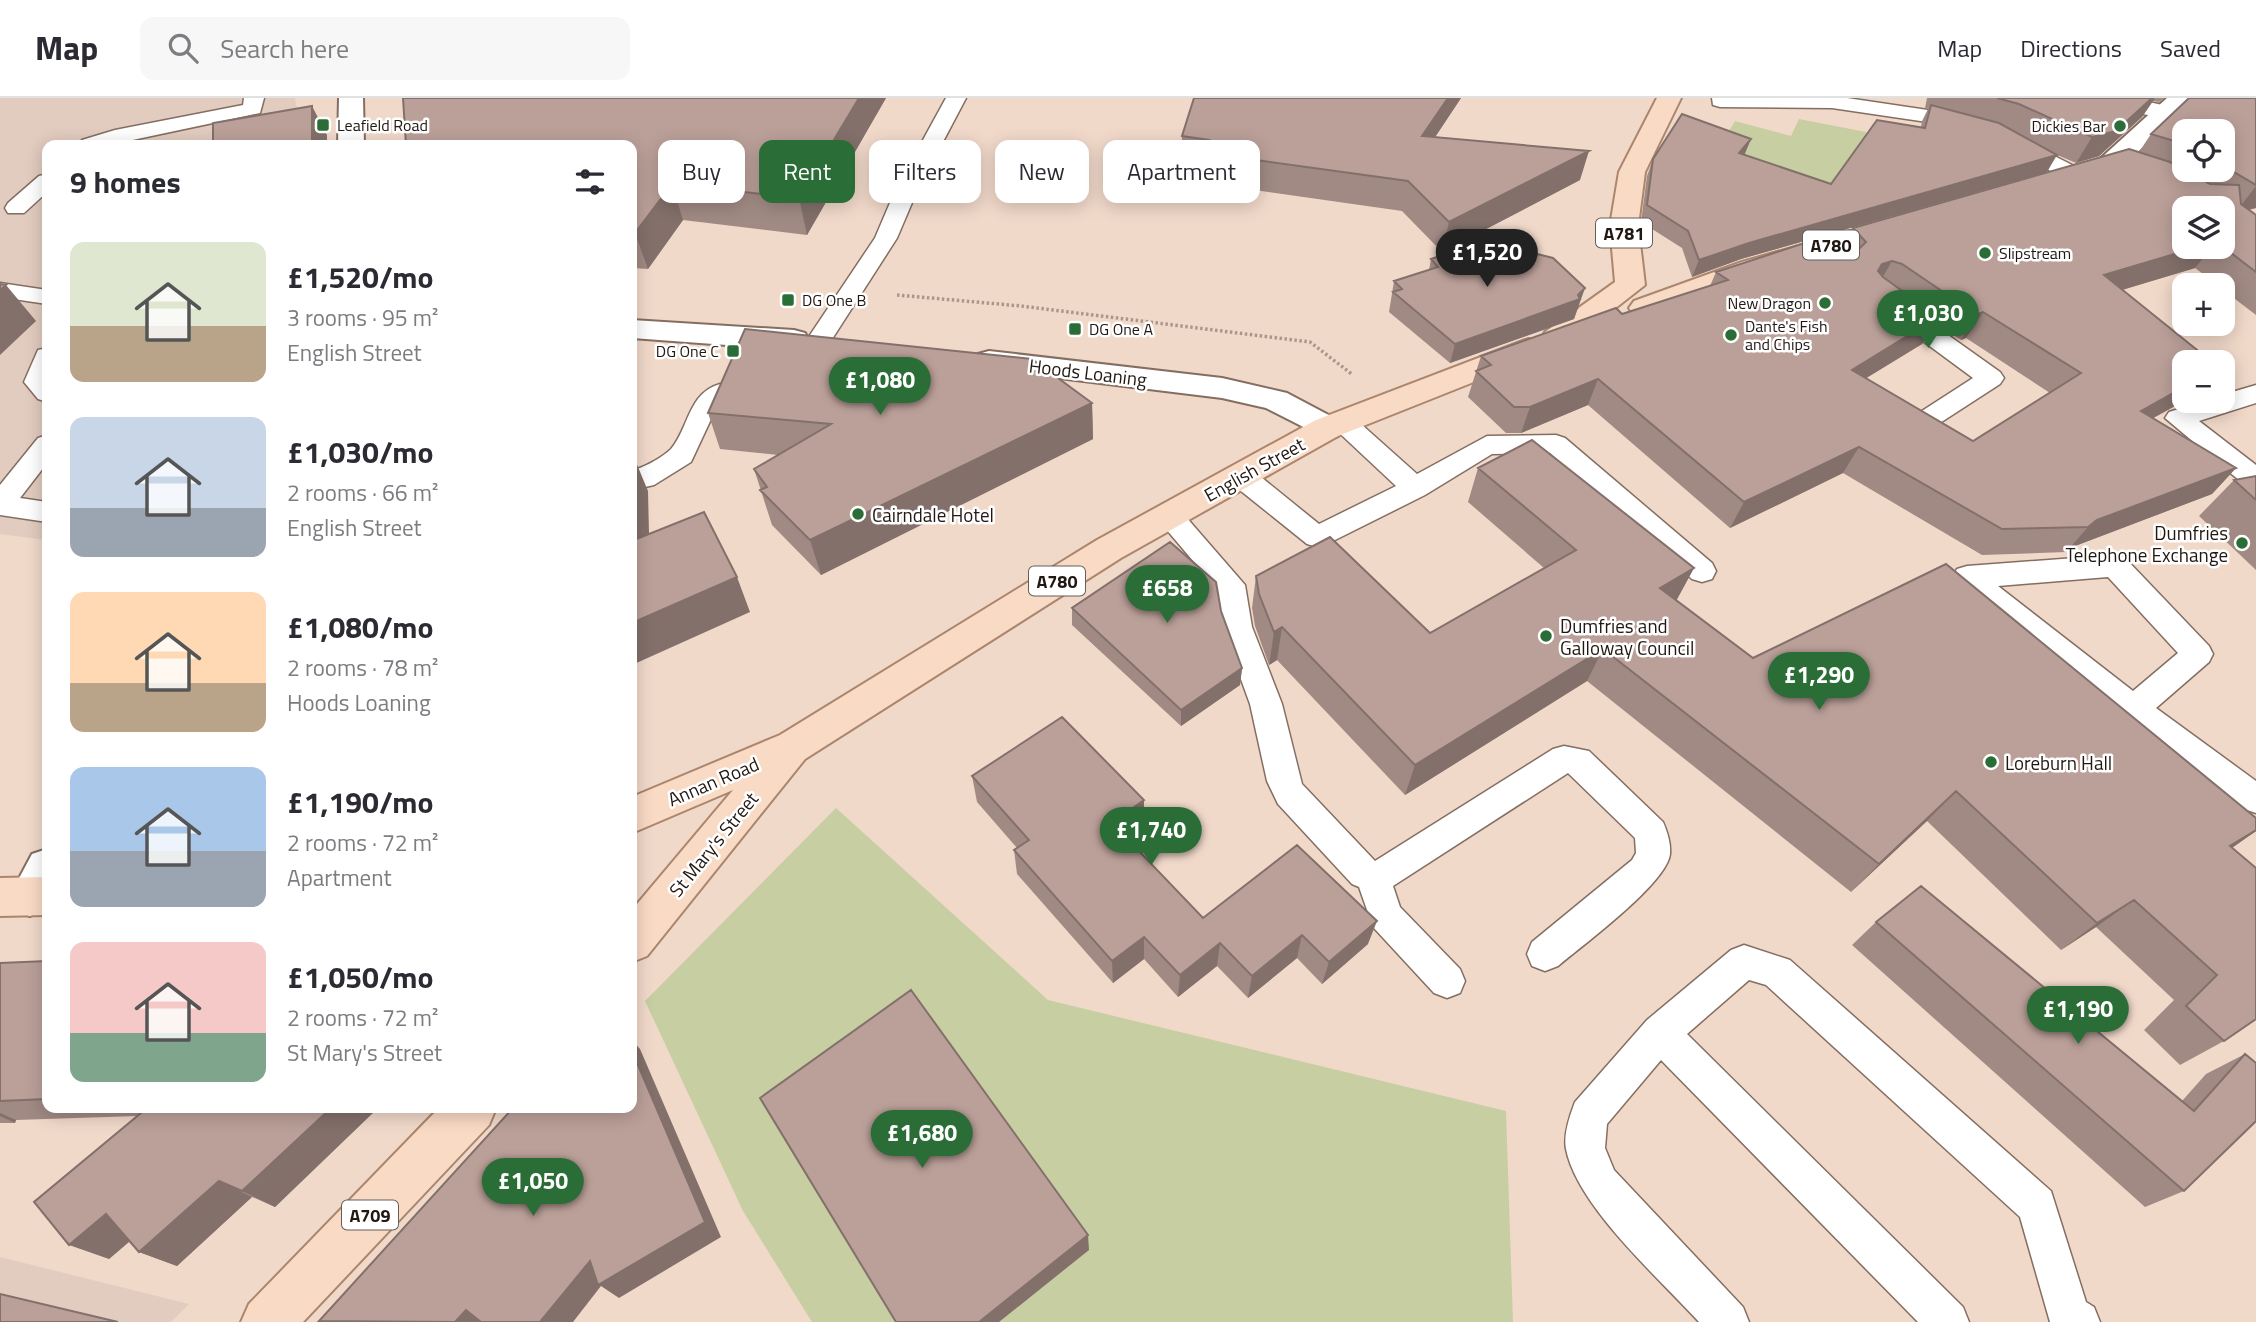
<!DOCTYPE html>
<html lang="en">
<head>
<meta charset="utf-8">
<style>
	body { margin:0; font-family:"Titillium Web",sans-serif; background:#f7f7f7; color:#2b2b33; height:100vh; display:flex; flex-direction:column; font-size:26px; white-space:nowrap }
	* { box-sizing:border-box; margin:0 }
	p { font-size:23px; color:#7c7c81 }
	.icon { flex:none; width:38px; height:38px; fill:none; stroke:currentColor; stroke-width:2; stroke-linecap:round; stroke-linejoin:round }
	.map { position:relative; flex:1; overflow:hidden }
	.side { position:absolute; left:42px; top:42px; width:595px; height:973px; display:flex; flex-direction:column; background:#fff; border-radius:14px; box-shadow:0 4px 18px #0003 }
	.side>* { flex:none }
	.banner { position:absolute; left:658px; top:42px; width:665px; height:63px; display:flex; gap:14px }
	.tools { position:absolute; left:2172px; top:21px; display:grid; gap:14px }
	.tools a { display:grid; place-items:center; width:63px; height:63px; border-radius:14px; background:#fff; box-shadow:0 4px 18px #0003; font-size:35px }
	.price { position:absolute; translate:-50% -60px; padding:0 16px; border-radius:24px; background:#2b6d37; color:#fff; font-size:23px; line-height:46px; filter:drop-shadow(0 2px 4px #0008) }
	.price::after { content:''; position:absolute; left:50%; top:42px; width:21px; height:16px; margin-left:-10px; background:inherit; clip-path:polygon(0 0,100% 0,50% 100%) }
	.price.current { background:#222; color:#fff }
	ul { padding:0; list-style:none }
	li { display:flex; align-items:center; gap:21px; height:175px; padding:0 28px }
	li span { display:grid; place-items:center; flex:none; width:196px; height:140px; border-radius:14px; color:#555 }
	li>.icon { margin-inline-start:auto }
	span .icon { width:84px; height:84px; fill:#fffc; stroke-width:1 }
	li b { font-size:30px }
	h2 { display:flex; justify-content:space-between; align-items:center; height:84px; padding:0 28px; font-size:30px }
	.tag { padding:0 24px; border-radius:14px; background:#fff; box-shadow:0 4px 18px #0003; font-size:24px; line-height:63px }
	.tag.current { background:#2b6d37; color:#fff }
	header { display:flex; align-items:center; gap:42px; box-sizing:border-box; height:98px; padding:0 35px; background:#fff; border-bottom:2px solid #e1e1e2 }
	header strong { font-size:33px }
	nav { display:flex; gap:38px; margin-inline-start:auto; font-size:24px }
	.search { width:490px; height:63px; background:#f7f7f7; display:flex; align-items:center; gap:18px; box-sizing:border-box; padding:0 24px; border-radius:14px; color:#7c7c81; font-size:26px }
	.map>svg:first-child { display:block }
	.commercial { fill:#e2cbbf }
	.green { fill:#c6cea2 }
	.lines { fill:none; stroke-linecap:round; stroke-linejoin:round }
	.service-casing { stroke:#846e61; stroke-width:3 }
	.minor-casing { stroke:#846e61; stroke-width:4 }
	.tertiary-casing { stroke:#846e61; stroke-width:4 }
	.primary-casing { stroke:#ab866d; stroke-width:4 }
	.path { stroke:#aa978b; stroke-width:3.5; stroke-dasharray:2.5 2.5; stroke-linecap:butt }
	.service { fill:#fff; fill-rule:evenodd }
	.minor { fill:#fff; fill-rule:evenodd }
	.tertiary { fill:#fff; fill-rule:evenodd }
	.primary { fill:#f9dac5; fill-rule:evenodd }
	.wall { fill:#a18a84; fill-rule:evenodd }
	.shaded-wall { fill:#83706b }
	.building { fill:#bba099; stroke:#83706b; stroke-width:2; fill-rule:evenodd }
	.poi-dot { fill:#2b6d37; stroke:#fff; stroke-width:2.5 }
	.labels { text-anchor:middle; dominant-baseline:central; stroke-width:5; stroke-linejoin:round; paint-order:stroke }
	.far-poi-label { font-size:16px; fill:#211813; stroke:#fff; text-anchor:start }
	.shield { fill:#fff; stroke:#645d5a; stroke-width:2 }
	.shield-label { font-size:18px; font-weight:bold; fill:#211813 }
	.street-label { font-size:19px; fill:#211813; stroke:#fff }
	.poi-label { font-size:19px; fill:#211813; stroke:#fff; text-anchor:start }
</style>
</head>
<body>
<header>
<strong>Map</strong>
<div class="search"><svg class="icon" aria-label="search" viewBox="0 0 24 24"><circle cx="10" cy="10" r="6"/><path d="M15 15l6 6"/></svg>Search here</div>
<nav><a>Map</a><a>Directions</a><a>Saved</a></nav>
</header>
<div class="map">
<svg width="2256" height="1224" viewBox="0 0 2256 1224">
	<rect width="100%" height="100%" fill="#f1d9ca"/>
	<path class="commercial" d="M0,0H295L299,25L186,47H47V442L0,436Z
		M0,1159L189,1206L171,1224H0Z"/>
	<path class="green" d="M1799,21L1866,34L1860,92L1747,77L1723,43L1735,23L1791,38Z
		M836,710L1048,902L1506,1013L1513,1224H812L743,1113L645,903Z"/>
	<g class="lines">
		<g class="service-casing">
			<path id="service" d="M244,0H264L260,15L109,47H79L82,42L115,32L243,7Z
				M946,0H966L917,93L897,140L827,249H809L806,243L875,140L895,93Z
				M1712,0H1847L1968,18L1978,24L1968,30L1832,10L1720,9L1713,7Z
				M2069,0C2090,0 2165,0 2177,14L2167,20L2079,6Z
				M2015,38L2080,71L2083,76L2072,83L2064,81L2008,48L2004,44Z
				M47,76V94L24,115H8L5,110L8,105L39,78Z
				M0,185L47,192V206L0,199Z
				M1894,202L1903,205L2000,274L2004,280L2000,286L1926,334L1917,337L1908,334L1904,328L1908,322L1973,280L1885,215L1882,210L1885,205Z
				M47,250V304L38,301L24,284L38,252Z
				M720,286L729,289L733,295L712,319L691,364L654,387L632,392V372C642,371 663,359 671,351C689,330 688,295 720,286Z
				M2256,287V305L2199,323L2256,367V391L2246,388L2165,320L2169,314L2205,303H2222V297Z
				M1343,315L1352,318L1417,376L1487,338L1556,337L1565,340L1712,465L1716,473L1712,481L1702,484L1692,481L1550,355L1492,356L1425,397L1327,446L1317,449L1307,446L1231,385L1227,378L1231,371L1241,368L1251,371L1319,426L1396,388L1334,330L1330,324L1334,318Z
				M47,337V365L20,400L47,404V424L0,417V387L38,340Z
				M1169,408L1179,411L1245,487L1252,529L1282,606L1302,686L1375,763L1553,651L1564,648L1589,653L1663,724C1667,733 1671,745 1670,756C1667,785 1583,847 1558,868L1545,873L1532,868L1527,856L1532,844L1632,762L1636,755L1635,740L1568,675L1393,788L1400,809L1460,871L1465,883L1460,895L1447,900L1434,895L1373,829L1359,789L1352,786L1278,706L1267,683L1250,606L1222,529L1216,490L1155,418L1159,411Z
				M2115,457L2125,460L2209,548L2213,556L2209,564L2156,610L2256,683V715L2244,711L2122,620L1957,487L1952,479L1957,471L1967,468ZM2108,479L2178,555L2133,593L1998,488Z
				M1744,847L1790,862L2051,1093L2086,1204L2094,1209L2100,1224H2050L2020,1119L1766,887L1749,882L1687,936L1963,1209L1969,1224H1918L1661,962L1607,1026L1605,1050L1614,1072L1743,1209L1749,1224H1699C1659,1180 1577,1108 1566,1051C1563,1037 1570,1017 1575,1004L1647,922L1731,852Z"/>
		</g>
		<g class="minor-casing">
			<path id="minor" d="M2167,0H2194L2119,72H2101L2097,66L2101,60Z
				M632,222L794,232L805,235L809,242L805,249L794,252L632,240Z
				M989,253L1222,280L1287,295L1338,322L1343,330L1338,338L1327,341L1266,310L1222,300L978,270L974,263L978,256Z"/>
		</g>
		<g class="tertiary-casing">
			<path id="tertiary" d="M339,0H363L364,47H338Z
				M47,751V809L30,818L15,813L9,799L32,756Z"/>
		</g>
		<g class="primary-casing">
			<path id="primary" d="M1657,0H1681L1645,74L1638,128L1645,187L1567,248L1556,251L1545,248L1541,241L1545,234L1615,184L1610,128L1619,74Z
				M1896,120L1906,122L1910,128L1906,134L1762,176L1654,217L1644,219L1634,217L1629,210L1634,203L1742,164Z
				M1528,241L1539,244L1543,251L1539,258L1338,338L1121,460L805,661L647,858L632,864V812L733,692L632,735V699L780,637L1097,442L1316,322Z
				M47,779V817L0,818V780Z
				M439,1010H496L489,1027L303,1224H241L249,1206Z"/>
		</g>
		<path class="path" d="M897,197L1021,208L1310,244L1353,277"/>
		<use href="#service" class="service"/>
		<use href="#minor" class="minor"/>
		<use href="#tertiary" class="tertiary"/>
		<use href="#primary" class="primary"/>
	</g>
	<path class="wall" d="M403,0H886L807,137L683,122L648,171L632,170V47Z
		M1194,0H1461L1435,39L1580,82L1442,154L1402,113L1247,91L1208,72L1181,68L1182,38Z
		M1927,0H2164L2159,4L2153,3L2142,19L2099,58L2076,65L2055,56L2047,74L1741,161L1692,179L1682,150L1641,124L1647,78L1653,61L1745,57L1831,86L1921,29L1922,23L1928,11L1925,10Z
		M2256,0V110L2249,112L2256,117V217L2222,191V187H2218L2195,170L2122,192L2184,303L2153,320L2236,370L2212,396L2075,448L2066,454L1982,457L1843,375L1730,430L1588,307L1521,335H1506L1468,299L1481,258L1622,216L1710,188L1716,174L1839,149L1843,150L1853,130L2139,54L2151,36ZM2184,33H2222V72H2184ZM2222,110V149H2184ZM1935,225L1961,242L1966,240L2050,295L1973,343L1866,280L1922,246Z
		M1431,161L1579,210L1577,212L1574,221L1450,265L1389,214L1394,183L1429,172Z
		M1092,305L1093,341L821,477L772,427L754,371L778,357L720,351L708,315Z
		M1478,370L1694,470L1676,503L1753,560L2256,720V733L2232,750L2224,943L2180,967L2144,932L2174,902L2096,829L2061,852L1927,723L1851,794L1587,583L1405,697L1277,562L1269,567L1255,528L1252,510L1256,478L1430,535L1544,470L1468,404Z
		M2256,378V472L2199,418L2234,382Z
		M1072,510L1242,570L1240,587L1181,628L1072,527Z
		M972,678L1144,702V728L1126,740L1203,820L1368,846L1322,886L1297,860L1248,900L1217,868L1178,899L1144,861L1113,885L1017,776L1014,752L1017,750L977,704Z
		M1876,824L2182,1003L2206,976L2245,956L2184,1093L2145,1109L1852,847Z
		M47,863V1010H378L275,1109L252,1099L177,1168L139,1154L130,1143L109,1161L137,1018L16,1022L15,1025H0V865Z"/>
	<path class="shaded-wall" d="M859,0H886L807,137L799,100Z
		M1448,0H1461L1416,68L1422,38Z
		M2152,0H2155L2142,19L2099,58L2076,65L2092,39Z
		M312,8L327,37V47H312Z
		M1751,41L1744,58L1739,55Z
		M1589,53L1580,82L1442,154L1449,124Z
		M2057,57L2047,74L1741,161L1692,179L1699,162L1749,145Z
		M672,86L683,122L648,171L635,135Z
		M2256,88V110L2236,114Z
		M2198,149H2212L2195,170L2085,203L2104,177Z
		M1892,163L1877,189L1878,173L1882,166Z
		M6,187L36,223L0,257V192Z
		M1585,190L1574,221L1450,265L1455,246L1578,197Z
		M1983,214L1966,240L1961,242L1978,216Z
		M1938,219L1922,246L1837,298L1852,272Z
		M1598,281L1588,307L1521,335L1530,309Z
		M2184,289V303L2119,339L2141,313Z
		M1092,305L1093,341L821,477L810,442Z
		M1859,349L1843,375L1730,430L1744,404Z
		M633,357L648,393L650,478L634,442Z
		M2236,370L2212,396L2075,448L2066,454L2088,429L2097,422Z
		M1694,470L1676,503L1660,490Z
		M737,479L750,514L632,567V525Z
		M1282,529L1277,562L1269,567L1274,534Z
		M1603,551L1587,583L1405,697L1415,667Z
		M1242,570L1240,587L1181,628V612Z
		M1956,693L1927,723L1851,794L1879,766Z
		M1144,702V728L1112,750V725Z
		M2256,732V733L2223,756L2230,748Z
		M2134,802L2096,829L2061,852L2097,825Z
		M1377,823L1368,846L1322,886L1329,864Z
		M1302,837L1297,860L1248,900L1252,878Z
		M1144,839V861L1113,885L1112,863Z
		M1220,845L1217,868L1178,899L1180,877Z
		M632,942L640,951L721,1139L619,1200L601,1188L573,1224H540L632,953Z
		M331,1010H378L275,1109L242,1093Z
		M0,1015L16,1022L15,1025L0,1018Z
		M219,1083L252,1099L177,1168L139,1154Z
		M106,1116L144,1131L109,1161L69,1147Z
		M1088,1137L1089,1152L999,1224H979Z
		M466,1212L491,1224H455Z"/>
	<path class="building" d="M403,0H859L799,100L672,86L635,135L632,134V47H406Z
		M1194,0H1448L1422,38L1589,53L1449,124L1408,83L1249,61L1209,42L1182,38Z
		M1997,0H2152L2116,33L2092,39L2019,6Z
		M2189,0H2256V87L2222,67V33H2184V46L2151,36Z
		M1931,7L1999,25L2057,57L1749,145L1699,162L1688,133L1647,107L1653,61L1682,16L1751,41L1739,55L1831,86L1877,22L1925,30Z
		M312,8V47H213V25Z
		M2129,51L2170,64L2210,86L2239,87L2241,106L2256,117V174L2222,148V110H2184V149H2198L2104,177L2212,264H2184V289L2141,313L2236,370L2097,422L2088,429L2002,431L1859,349L1744,404L1598,281L1530,309H1514L1476,273L1491,267L1481,258L1616,210L1622,216L1728,182L1716,174L1823,139L1839,149L1859,151L1866,144L1853,130ZM1892,163L1902,166L1961,206L1978,216L1983,214L2081,275L1973,343L1852,272L1938,219L1883,179L1878,173L1882,166Z
		M1486,143L1553,160L1585,190L1578,197L1580,201L1455,246L1393,194L1402,191L1394,183L1438,169L1431,161Z
		M0,186L6,187L0,192Z
		M745,231L1032,261L1092,305L810,442L760,392L767,389L754,371L831,326L708,315Z
		M1532,342L1694,470L1660,490L1753,560L1946,466L2256,720V732L2230,748L2256,770V921L2224,943L2186,908L2217,877L2134,802L2097,825L1956,693L1879,766L1603,551L1415,667L1282,529L1274,534L1259,496L1256,478L1330,439L1430,535L1576,452L1478,370Z
		M633,357L634,442L704,414L737,479L632,525V358Z
		M2256,378V402L2234,382Z
		M1170,444L1216,484L1221,513L1242,570L1181,612L1072,510Z
		M1062,619L1144,702L1112,725L1203,820L1297,747L1377,823L1329,864L1302,837L1252,878L1220,845L1180,877L1144,839L1112,863L1014,752L1029,742L972,678Z
		M1921,788L2194,1013L2245,956L2256,965V1023L2184,1093L1876,824Z
		M47,863V1001L0,1003V865Z
		M911,892L1088,1137L979,1224H896L760,1000Z
		M632,953L705,1124L598,1187L590,1163L540,1224H481L466,1212L455,1224L319,1223L513,1010H632Z
		M147,1010H331L242,1093L219,1083L139,1154L106,1116L69,1147L34,1104Z
		M0,1196L118,1224H0Z"/>
	<g class="poi-dot">
		<rect x="316" y="20" width="14" height="14" rx="3.5"/>
		<circle cx="2120" cy="28" r="7"/>
		<circle cx="1985" cy="155" r="7"/>
		<rect x="781" y="195" width="14" height="14" rx="3.5"/>
		<circle cx="1825" cy="205" r="7"/>
		<rect x="1068" y="224" width="14" height="14" rx="3.5"/>
		<circle cx="1731" cy="237" r="7"/>
		<rect x="726" y="246" width="14" height="14" rx="3.5"/>
		<circle cx="858" cy="416" r="7"/>
		<circle cx="2242" cy="445" r="7"/>
		<circle cx="1546" cy="538" r="7"/>
		<circle cx="1991" cy="664" r="7"/>
	</g>
	<g class="labels">
		<g class="far-poi-label">
			<text x="337" y="27">Leafield Road</text>
			<text x="2106" y="28" text-anchor="end">Dickies Bar</text>
			<text x="1999" y="155">Slipstream</text>
			<text x="802" y="202">DG One B</text>
			<text x="1811" y="205" text-anchor="end">New Dragon</text>
			<text x="1745" y="228">Dante's Fish<tspan x="1745" dy="18">and Chips</tspan></text>
			<text x="1089" y="231">DG One A</text>
			<text x="719" y="253" text-anchor="end">DG One C</text>
		</g>
		<g class="shield">
			<rect x="1596" y="120.5" width="56" height="29" rx="5"/>
			<rect x="1803" y="132.5" width="56" height="29" rx="5"/>
			<rect x="1029" y="468.5" width="56" height="29" rx="5"/>
			<rect x="342" y="1102.5" width="56" height="29" rx="5"/>
		</g>
		<g class="shield-label">
			<text x="1624" y="135">A781</text>
			<text x="1831" y="147">A780</text>
			<text x="1057" y="483">A780</text>
			<text x="370" y="1117">A709</text>
		</g>
		<g class="street-label">
			<text transform="translate(1088 274) rotate(7)">Hoods Loaning</text>
			<text transform="translate(1254 371) rotate(-29)">English Street</text>
			<text transform="translate(713 683) rotate(-23)">Annan Road</text>
			<text transform="translate(713 746) rotate(-51)">St Mary's Street</text>
		</g>
		<g class="poi-label">
			<text x="872" y="416">Cairndale Hotel</text>
			<text x="2228" y="434" text-anchor="end">Dumfries<tspan x="2228" dy="22">Telephone Exchange</tspan></text>
			<text x="1560" y="527">Dumfries and<tspan x="1560" dy="22">Galloway Council</tspan></text>
			<text x="2005" y="664">Loreburn Hall</text>
		</g>
	</g>
</svg>
<div class="tools">
<a><svg class="icon" aria-label="locate" viewBox="0 0 24 24"><circle cx="12" cy="12" r="6"/><path d="M12 2v4M12 18v4M2 12h4M18 12h4"/></svg></a>
<a><svg class="icon" aria-label="layers" viewBox="0 0 24 24"><path d="M12 4l9 5-9 5-9-5zM3 14l9 5 9-5"/></svg></a>
<a>+</a>
<a>−</a>
</div>
<b class="price current" style="left:1487px;top:191px">£1,520</b>
<b class="price" style="left:1928px;top:252px">£1,030</b>
<b class="price" style="left:880px;top:319px">£1,080</b>
<b class="price" style="left:1167px;top:527px">£658</b>
<b class="price" style="left:1819px;top:614px">£1,290</b>
<b class="price" style="left:1151px;top:769px">£1,740</b>
<b class="price" style="left:2078px;top:948px">£1,190</b>
<b class="price" style="left:922px;top:1072px">£1,680</b>
<b class="price" style="left:533px;top:1120px">£1,050</b>
<div class="banner">
<a class="tag">Buy</a>
<a class="tag current">Rent</a>
<a class="tag">Filters</a>
<a class="tag">New</a>
<a class="tag">Apartment</a>
</div>
<section class="side">
<h2>9 homes<svg class="icon" aria-label="filters" viewBox="0 0 24 24"><path d="M4 7h16M4 17h16"/><circle cx="9" cy="7" r="2"/><circle cx="15" cy="17" r="2"/></svg></h2>
<ul>
<li><span style="background:linear-gradient(#dfe7d0 60%,#b9a48a 0)"><svg class="icon" aria-label="home" viewBox="0 0 24 24"><path d="M3 11l9-7 9 7M6 9v11h12V9"/></svg></span><div><b>£1,520/mo</b><p>3 rooms · 95 m²</p><p>English Street</p></div></li>
<li><span style="background:linear-gradient(#c9d6e8 65%,#9aa5b1 0)"><svg class="icon" aria-label="home" viewBox="0 0 24 24"><path d="M3 11l9-7 9 7M6 9v11h12V9"/></svg></span><div><b>£1,030/mo</b><p>2 rooms · 66 m²</p><p>English Street</p></div></li>
<li><span style="background:linear-gradient(#ffd9b3 65%,#b9a48a 0)"><svg class="icon" aria-label="home" viewBox="0 0 24 24"><path d="M3 11l9-7 9 7M6 9v11h12V9"/></svg></span><div><b>£1,080/mo</b><p>2 rooms · 78 m²</p><p>Hoods Loaning</p></div></li>
<li><span style="background:linear-gradient(#a9c7e8 60%,#9aa5b1 0)"><svg class="icon" aria-label="home" viewBox="0 0 24 24"><path d="M3 11l9-7 9 7M6 9v11h12V9"/></svg></span><div><b>£1,190/mo</b><p>2 rooms · 72 m²</p><p>Apartment</p></div></li>
<li><span style="background:linear-gradient(#f6c9c9 65%,#7fa58c 0)"><svg class="icon" aria-label="home" viewBox="0 0 24 24"><path d="M3 11l9-7 9 7M6 9v11h12V9"/></svg></span><div><b>£1,050/mo</b><p>2 rooms · 72 m²</p><p>St Mary's Street</p></div></li>
</ul>
</section>
</div>
</body>
</html>
